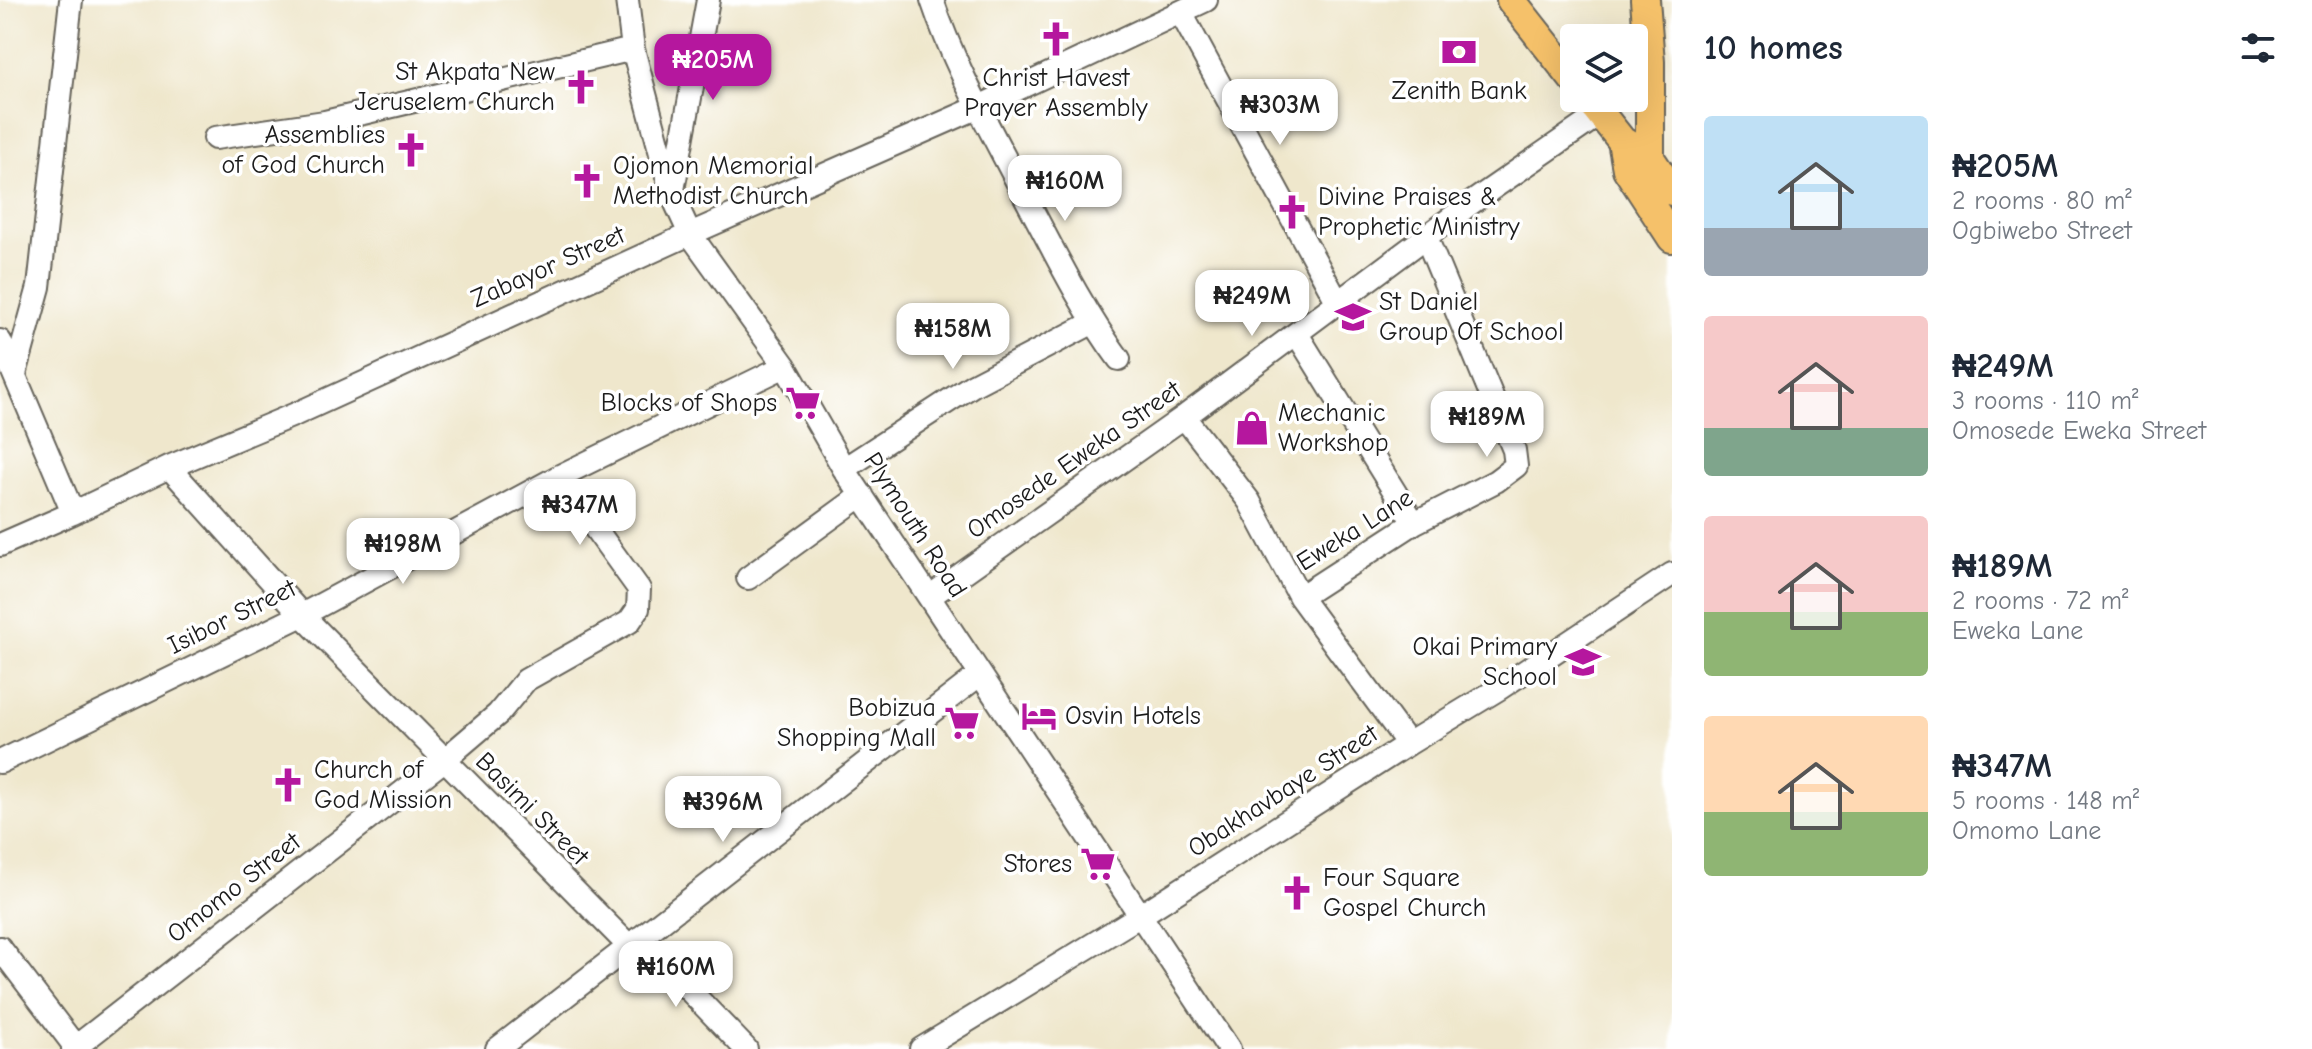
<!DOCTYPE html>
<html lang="en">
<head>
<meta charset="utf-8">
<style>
	body { margin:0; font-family:"Comic Neue",sans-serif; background:#f2f2f3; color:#1f2937; height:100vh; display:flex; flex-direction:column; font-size:30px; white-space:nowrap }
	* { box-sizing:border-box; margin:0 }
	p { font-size:26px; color:#747a83 }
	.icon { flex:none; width:44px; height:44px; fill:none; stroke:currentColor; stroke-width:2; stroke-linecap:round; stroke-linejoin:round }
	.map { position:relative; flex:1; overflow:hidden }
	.sheet { display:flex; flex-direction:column; background:#fff; width:640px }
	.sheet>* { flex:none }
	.buttons { position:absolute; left:1560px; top:24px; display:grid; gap:16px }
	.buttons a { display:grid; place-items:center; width:88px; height:88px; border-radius:8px; background:#fff; box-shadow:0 8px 32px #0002; font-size:40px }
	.price { position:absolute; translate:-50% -68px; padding:0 18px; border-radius:16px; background:#fff; color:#222; font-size:26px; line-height:52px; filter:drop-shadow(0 2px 4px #0008) }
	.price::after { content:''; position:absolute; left:50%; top:48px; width:24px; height:18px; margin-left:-12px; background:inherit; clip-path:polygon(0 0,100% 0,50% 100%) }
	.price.on { background:#b5179e; color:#fff }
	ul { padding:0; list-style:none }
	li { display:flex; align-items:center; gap:24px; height:200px; padding:0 32px }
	li span { display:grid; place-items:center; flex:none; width:224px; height:160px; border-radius:8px; color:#555 }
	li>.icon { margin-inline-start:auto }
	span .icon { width:96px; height:96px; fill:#fffc; stroke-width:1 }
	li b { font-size:34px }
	h2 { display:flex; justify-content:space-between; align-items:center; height:96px; padding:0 32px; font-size:34px }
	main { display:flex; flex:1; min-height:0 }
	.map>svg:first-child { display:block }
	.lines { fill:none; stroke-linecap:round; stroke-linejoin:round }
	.minor-casing { stroke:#66635a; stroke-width:26 }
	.major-casing { stroke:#66635a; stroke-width:32 }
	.minor { stroke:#fff; stroke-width:22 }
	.major { stroke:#f5c16b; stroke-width:28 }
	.labels { text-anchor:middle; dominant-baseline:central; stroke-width:7; stroke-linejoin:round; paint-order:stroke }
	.poi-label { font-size:26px; fill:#1c1c1c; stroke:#fff; text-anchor:start }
	.street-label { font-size:26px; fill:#1c1c1c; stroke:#fff }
</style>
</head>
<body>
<main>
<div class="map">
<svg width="1672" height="1049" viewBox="0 0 1672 1049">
	<rect width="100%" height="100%" fill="#fff"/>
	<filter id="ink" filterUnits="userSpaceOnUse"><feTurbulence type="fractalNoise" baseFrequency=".0125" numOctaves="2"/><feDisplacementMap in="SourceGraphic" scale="16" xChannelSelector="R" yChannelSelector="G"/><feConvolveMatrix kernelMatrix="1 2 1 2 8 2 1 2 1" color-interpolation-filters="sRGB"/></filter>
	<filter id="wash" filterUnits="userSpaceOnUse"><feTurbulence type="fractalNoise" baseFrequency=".006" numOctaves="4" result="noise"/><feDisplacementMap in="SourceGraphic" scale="32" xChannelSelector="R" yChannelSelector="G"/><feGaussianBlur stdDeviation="1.8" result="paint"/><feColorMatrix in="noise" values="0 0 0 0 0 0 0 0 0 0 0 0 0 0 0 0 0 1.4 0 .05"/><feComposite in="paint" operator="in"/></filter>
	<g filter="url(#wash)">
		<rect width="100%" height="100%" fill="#efe7cc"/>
	</g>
	<g filter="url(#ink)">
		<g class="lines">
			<g class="minor-casing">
				<path id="minor" d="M627,0L633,49L672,195L690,234L785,366L844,469L1229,1049
					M932,0C954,66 989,127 1021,189C1052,247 1080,306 1119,359
					M1181,13L1338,303
					M215,138L325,122L633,49
					M673,190L708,0
					M1297,334L1414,523
					M0,341L73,513
					M15,374L39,287L71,0
					M1184,417L1249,501L1300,597L1408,744
					M169,467L302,615L628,945
					M844,469L973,385L1092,323
					M0,545L73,513L169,467L296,414L690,234L979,107L1206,0
					M748,578L862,495
					M929,597L1184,417L1474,201L1600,114
					M1300,597L1414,523L1496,481L1516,466L1514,450L1426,237
					M0,762L302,615L558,477L785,366
					M639,938L746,1049
					M0,948L77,1049
					M73,1049L444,760L498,714L526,680L629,622L638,609L639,589L558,477
					M497,1049L979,675
					M921,1049L1141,915L1408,744L1500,688L1672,574"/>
			</g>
			<g class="major-casing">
				<path id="major" d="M1511,0L1574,80
					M1645,0L1650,62V158
					M1588,98L1622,141L1650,158L1672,191
					M1622,141L1627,169L1672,238"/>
			</g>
			<use href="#minor" class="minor"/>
			<use href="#major" class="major"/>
		</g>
	</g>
	<defs>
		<g id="church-bare" transform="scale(2.76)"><path d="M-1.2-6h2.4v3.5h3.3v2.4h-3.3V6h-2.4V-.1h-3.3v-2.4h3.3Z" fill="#b5179e" stroke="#fff" stroke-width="2.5" paint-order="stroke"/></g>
		<g id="bank-bare" transform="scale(2.76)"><path d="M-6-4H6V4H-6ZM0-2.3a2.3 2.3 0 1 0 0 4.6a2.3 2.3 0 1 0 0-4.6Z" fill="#b5179e" stroke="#fff" stroke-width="2.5" paint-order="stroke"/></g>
		<g id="school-bare" transform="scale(2.76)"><path d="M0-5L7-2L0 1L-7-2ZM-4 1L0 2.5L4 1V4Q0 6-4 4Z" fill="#b5179e" stroke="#fff" stroke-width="2.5" paint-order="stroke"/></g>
		<g id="supermarket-bare" transform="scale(2.76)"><path d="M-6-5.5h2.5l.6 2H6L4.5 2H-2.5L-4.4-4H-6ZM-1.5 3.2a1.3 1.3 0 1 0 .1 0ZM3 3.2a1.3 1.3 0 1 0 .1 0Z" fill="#b5179e" stroke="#fff" stroke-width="2.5" paint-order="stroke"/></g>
		<g id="shop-bare" transform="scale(2.76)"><path d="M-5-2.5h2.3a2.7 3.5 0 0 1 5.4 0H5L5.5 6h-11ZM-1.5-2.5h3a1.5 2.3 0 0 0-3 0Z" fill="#b5179e" stroke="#fff" stroke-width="2.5" paint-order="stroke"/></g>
		<g id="hotel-bare" transform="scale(2.76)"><path d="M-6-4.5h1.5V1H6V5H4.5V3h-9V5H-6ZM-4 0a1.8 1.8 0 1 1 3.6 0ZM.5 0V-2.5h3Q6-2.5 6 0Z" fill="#b5179e" stroke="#fff" stroke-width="2.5" paint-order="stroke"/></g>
	</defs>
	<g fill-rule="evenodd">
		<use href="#church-bare" x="1056" y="39"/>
		<use href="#bank-bare" x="1459" y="52"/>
		<use href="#church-bare" x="581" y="87"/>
		<use href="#church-bare" x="411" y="150"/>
		<use href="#church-bare" x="587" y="181"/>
		<use href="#church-bare" x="1292" y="212"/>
		<use href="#school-bare" x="1353" y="317"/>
		<use href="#supermarket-bare" x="803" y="403"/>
		<use href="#shop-bare" x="1252" y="428"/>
		<use href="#school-bare" x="1583" y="662"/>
		<use href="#hotel-bare" x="1039" y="716"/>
		<use href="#supermarket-bare" x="962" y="723"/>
		<use href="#church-bare" x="288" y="785"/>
		<use href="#supermarket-bare" x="1098" y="864"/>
		<use href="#church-bare" x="1297" y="893"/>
	</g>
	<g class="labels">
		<g class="poi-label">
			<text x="555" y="72" text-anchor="end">St Akpata New<tspan x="555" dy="30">Jeruselem Church</tspan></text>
			<text x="1056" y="78" text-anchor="middle">Christ Havest<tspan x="1056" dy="30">Prayer Assembly</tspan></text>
			<text x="1459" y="91" text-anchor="middle">Zenith Bank</text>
			<text x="385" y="135" text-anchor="end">Assemblies<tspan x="385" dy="30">of God Church</tspan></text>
			<text x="613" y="166">Ojomon Memorial<tspan x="613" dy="30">Methodist Church</tspan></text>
			<text x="1318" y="197">Divine Praises &amp;<tspan x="1318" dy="30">Prophetic Ministry</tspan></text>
			<text x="1379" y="302">St Daniel<tspan x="1379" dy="30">Group Of School</tspan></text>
			<text x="777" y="403" text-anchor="end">Blocks of Shops</text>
			<text x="1278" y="413">Mechanic<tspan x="1278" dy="30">Workshop</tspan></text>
			<text x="1557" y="647" text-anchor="end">Okai Primary<tspan x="1557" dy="30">School</tspan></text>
			<text x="936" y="708" text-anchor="end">Bobizua<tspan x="936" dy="30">Shopping Mall</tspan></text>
			<text x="1065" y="716">Osvin Hotels</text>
			<text x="314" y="770">Church of<tspan x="314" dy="30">God Mission</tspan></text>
			<text x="1072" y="864" text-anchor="end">Stores</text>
			<text x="1323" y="878">Four Square<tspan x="1323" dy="30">Gospel Church</tspan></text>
		</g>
		<g class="street-label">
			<text transform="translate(548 267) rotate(-24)">Zabayor Street</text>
			<text transform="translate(1074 460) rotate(-35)">Omosede Eweka Street</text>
			<text transform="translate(915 525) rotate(57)">Plymouth Road</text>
			<text transform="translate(1355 530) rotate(-32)">Eweka Lane</text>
			<text transform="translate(232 617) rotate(-26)">Isibor Street</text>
			<text transform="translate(1283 791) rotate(-33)">Obakhavbaye Street</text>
			<text transform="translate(532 809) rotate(45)">Basimi Street</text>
			<text transform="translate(234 888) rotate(-38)">Omomo Street</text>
		</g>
	</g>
</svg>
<div class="buttons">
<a><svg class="icon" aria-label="layers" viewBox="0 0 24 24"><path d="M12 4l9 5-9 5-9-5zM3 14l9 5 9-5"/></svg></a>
</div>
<b class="price on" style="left:713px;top:102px">₦205M</b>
<b class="price" style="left:1280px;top:147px">₦303M</b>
<b class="price" style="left:1065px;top:223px">₦160M</b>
<b class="price" style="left:1252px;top:338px">₦249M</b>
<b class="price" style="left:953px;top:371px">₦158M</b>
<b class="price" style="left:1487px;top:459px">₦189M</b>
<b class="price" style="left:580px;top:547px">₦347M</b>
<b class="price" style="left:403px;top:586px">₦198M</b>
<b class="price" style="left:723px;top:844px">₦396M</b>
<b class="price" style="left:676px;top:1009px">₦160M</b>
</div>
<section class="sheet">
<h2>10 homes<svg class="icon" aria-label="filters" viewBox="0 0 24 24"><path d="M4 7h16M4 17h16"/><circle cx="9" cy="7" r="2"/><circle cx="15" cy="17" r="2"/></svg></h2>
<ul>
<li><span style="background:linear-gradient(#bfe0f5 70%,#9aa5b1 0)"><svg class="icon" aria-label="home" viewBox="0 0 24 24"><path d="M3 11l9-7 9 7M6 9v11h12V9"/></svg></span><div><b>₦205M</b><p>2 rooms · 80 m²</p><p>Ogbiwebo Street</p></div></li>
<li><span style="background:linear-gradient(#f6c9c9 70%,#7fa58c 0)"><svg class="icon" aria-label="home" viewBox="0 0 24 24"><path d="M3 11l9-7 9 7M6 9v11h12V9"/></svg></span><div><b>₦249M</b><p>3 rooms · 110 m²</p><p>Omosede Eweka Street</p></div></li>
<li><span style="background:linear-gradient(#f6c9c9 60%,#8fb573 0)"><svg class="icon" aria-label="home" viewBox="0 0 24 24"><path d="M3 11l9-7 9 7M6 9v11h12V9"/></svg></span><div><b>₦189M</b><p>2 rooms · 72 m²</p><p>Eweka Lane</p></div></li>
<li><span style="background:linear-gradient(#ffd9b3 60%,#8fb573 0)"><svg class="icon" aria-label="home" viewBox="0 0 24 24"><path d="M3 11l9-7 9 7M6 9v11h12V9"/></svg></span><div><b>₦347M</b><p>5 rooms · 148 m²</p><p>Omomo Lane</p></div></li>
</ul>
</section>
</main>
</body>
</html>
